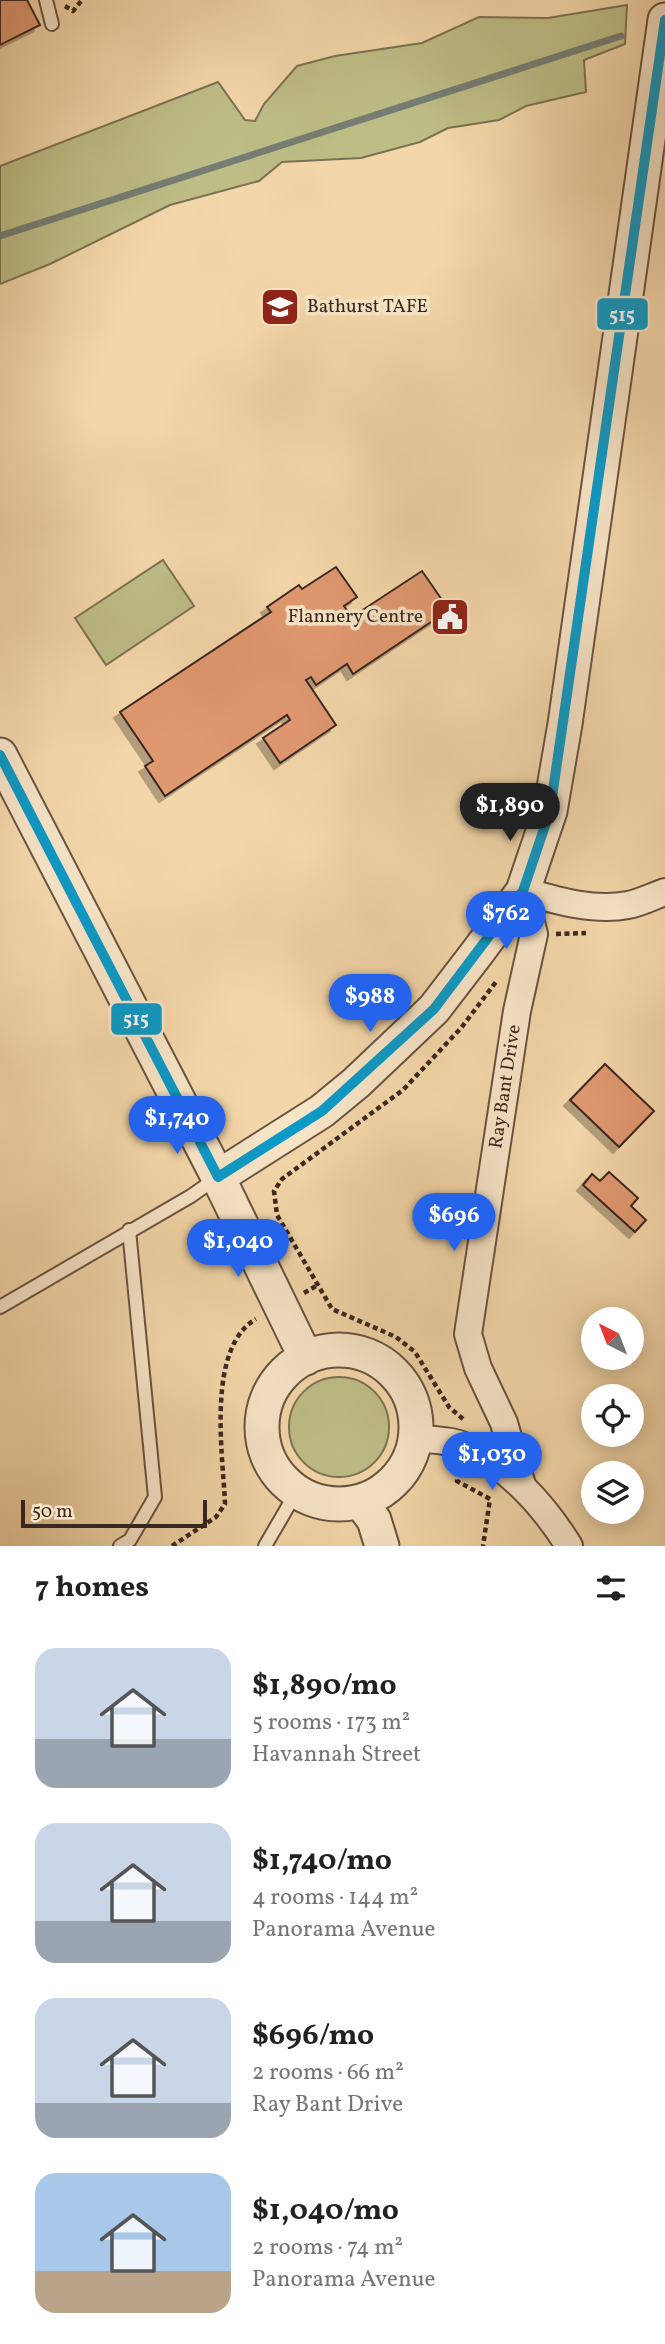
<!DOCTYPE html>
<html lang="en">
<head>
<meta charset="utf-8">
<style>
	body { margin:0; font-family:Vollkorn,serif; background:#f6f6f6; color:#202124; height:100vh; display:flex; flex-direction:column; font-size:26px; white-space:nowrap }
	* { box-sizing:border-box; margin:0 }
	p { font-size:23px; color:#757577 }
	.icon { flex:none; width:38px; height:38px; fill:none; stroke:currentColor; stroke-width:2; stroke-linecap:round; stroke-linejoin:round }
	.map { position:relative; height:1546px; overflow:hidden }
	.side { display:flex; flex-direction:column; background:#fff; flex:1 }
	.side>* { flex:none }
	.needle { width:46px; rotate:318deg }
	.tools { position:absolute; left:581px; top:1307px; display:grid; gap:14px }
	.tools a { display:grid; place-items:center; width:63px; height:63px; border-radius:50%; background:#fff; box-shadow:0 4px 18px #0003; font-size:35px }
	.scale { position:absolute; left:21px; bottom:18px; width:186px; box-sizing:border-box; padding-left:7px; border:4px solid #3a2820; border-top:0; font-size:19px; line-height:24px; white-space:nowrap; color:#3a2820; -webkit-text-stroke:5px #f7e4c7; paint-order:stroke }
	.price { position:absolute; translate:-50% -60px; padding:0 16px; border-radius:24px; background:#2563eb; color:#fff; font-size:23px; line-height:46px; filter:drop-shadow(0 2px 4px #0008) }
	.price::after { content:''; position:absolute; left:50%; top:42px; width:21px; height:16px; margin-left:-10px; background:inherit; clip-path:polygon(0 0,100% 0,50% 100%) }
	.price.current { background:#222; color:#fff }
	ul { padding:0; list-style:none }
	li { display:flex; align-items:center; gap:21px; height:175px; padding:0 35px }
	li span { display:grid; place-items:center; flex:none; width:196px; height:140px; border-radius:21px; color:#555 }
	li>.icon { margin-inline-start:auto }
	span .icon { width:84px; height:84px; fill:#fffc; stroke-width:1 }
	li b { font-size:30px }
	h2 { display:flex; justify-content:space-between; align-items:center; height:84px; padding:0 35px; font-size:30px }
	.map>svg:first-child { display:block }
	.green { fill:#bebd86; stroke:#7c7253; stroke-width:2 }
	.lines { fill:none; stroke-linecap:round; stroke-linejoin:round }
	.stream { stroke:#757e75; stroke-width:7 }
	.building { fill:#e0986f; stroke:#3a2820; stroke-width:2; filter:url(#shadow) }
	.service-casing { stroke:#685442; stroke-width:16 }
	.minor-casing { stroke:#685442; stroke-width:30 }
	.tertiary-casing { stroke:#685442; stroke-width:37 }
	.path { stroke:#3a2820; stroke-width:4.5; stroke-dasharray:5 3.5; stroke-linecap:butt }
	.service { stroke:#f7e4c7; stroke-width:12 }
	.minor { stroke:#f7e4c7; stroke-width:26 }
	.tertiary { stroke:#f7e4c7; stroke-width:33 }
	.bus-1-casing { stroke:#f7e4c7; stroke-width:16 }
	.bus-1 { stroke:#0c99c6; stroke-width:10 }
	.labels { text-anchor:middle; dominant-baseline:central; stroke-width:7; stroke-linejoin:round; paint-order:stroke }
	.poi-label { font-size:19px; fill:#3a2820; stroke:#f7e4c7; text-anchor:start }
	.street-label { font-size:19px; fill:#3a2820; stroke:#f7e4c7 }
	.line-badge { stroke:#f7e4c7; stroke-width:2.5 }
	.badge-label { font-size:19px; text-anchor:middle; font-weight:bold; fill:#fff }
</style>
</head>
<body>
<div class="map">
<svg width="665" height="1546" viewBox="0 0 665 1546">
	<defs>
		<filter id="shadow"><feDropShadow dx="-6" dy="6" stdDeviation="0" flood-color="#0004"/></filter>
	</defs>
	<rect width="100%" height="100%" fill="#f3d6a9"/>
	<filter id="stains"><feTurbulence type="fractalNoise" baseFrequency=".00286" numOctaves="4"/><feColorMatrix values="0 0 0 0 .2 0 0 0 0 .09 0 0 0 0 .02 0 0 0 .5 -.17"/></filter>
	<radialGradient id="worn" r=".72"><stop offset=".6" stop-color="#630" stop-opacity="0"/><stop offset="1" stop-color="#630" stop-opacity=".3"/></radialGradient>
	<path class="green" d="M627,5L625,44L584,60L586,92L526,106L499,120L448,128L420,142L361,158L282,162L259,181L170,205L50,264L0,284V166L218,82L245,120L255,121L264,104L297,66L335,56L422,43L479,17L548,18Z
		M163,560L194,606L106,665L75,618Z
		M289 1427a50 50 0 1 1 100 0a50 50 0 1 1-100 0Z"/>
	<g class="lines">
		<path class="stream" d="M0,236L621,36"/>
	</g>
	<path class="building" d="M0,0H27L40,25L0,45Z
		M336,567L357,597L344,606L352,617L422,571L449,610L353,674L347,664L316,685L311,677L306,680L336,725L280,763L263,738L290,720L287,715L165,796L145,766L153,761L120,712L271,612L267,607L299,585L302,589Z
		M605,1064L654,1111L619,1147L570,1100Z
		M609,1172L638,1198L631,1206L646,1220L635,1232L583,1185L592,1174L600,1181Z"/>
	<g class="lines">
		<g class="service-casing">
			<path id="service" d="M46,0L52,24
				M0,1307L191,1196L218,1177
				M120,1546L130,1540L155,1497L129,1230
				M265,1546L297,1491"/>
		</g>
		<g class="minor-casing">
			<g id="minor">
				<path d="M523,891C555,900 594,912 628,905C640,903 653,896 665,892"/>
				<path d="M416,1438C431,1440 451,1440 464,1446C509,1467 543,1504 569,1546"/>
				<path id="s1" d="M522,1485L504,1423L478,1368L468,1334L517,1011L534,934L523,891"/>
			</g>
		</g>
		<g class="tertiary-casing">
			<path id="tertiary" d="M0,755L218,1177L306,1358
				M218,1177L322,1111L356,1083L434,1009L477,953L523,891L550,811L565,724L665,20
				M262 1427a77 77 0 1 1 154 0a77 77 0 1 1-154 0Z
				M360,1501L374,1520L382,1546"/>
		</g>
		<path class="path" d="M65,6L73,11L82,0
			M556,934L586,933
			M304,1293L318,1285
			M463,1419L449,1407L415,1352L396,1337L332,1309L277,1215L274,1191L282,1179L403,1090L461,1028L496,982
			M457,1471V1481L490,1499L483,1546
			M172,1546L216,1517L225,1504C223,1454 206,1348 256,1319"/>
		<use href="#service" class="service"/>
		<use href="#minor" class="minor"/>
		<use href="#tertiary" class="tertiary"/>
		<g class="bus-1-casing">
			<path id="bus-1" d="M0,755L218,1177L322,1111L434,1009L523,891L550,811L665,20"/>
		</g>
		<use href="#bus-1" class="bus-1"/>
	</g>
	<defs>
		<g id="university-square" transform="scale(2.0125)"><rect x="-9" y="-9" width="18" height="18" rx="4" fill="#8f2418" stroke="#f7e4c7"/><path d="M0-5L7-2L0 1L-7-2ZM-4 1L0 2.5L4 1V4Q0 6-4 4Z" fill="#fff"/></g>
		<g id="civic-square" transform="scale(2.0125)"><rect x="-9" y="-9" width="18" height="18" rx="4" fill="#8f2418" stroke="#f7e4c7"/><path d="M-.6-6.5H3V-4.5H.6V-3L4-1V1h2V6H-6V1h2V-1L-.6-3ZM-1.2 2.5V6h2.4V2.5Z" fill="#fff"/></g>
	</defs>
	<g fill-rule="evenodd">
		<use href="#university-square" x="280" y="307"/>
		<use href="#civic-square" x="450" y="617"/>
	</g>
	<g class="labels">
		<g class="poi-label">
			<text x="307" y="307">Bathurst TAFE</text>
			<text x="423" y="617" text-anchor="end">Flannery Centre</text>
		</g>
		<g class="street-label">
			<text stroke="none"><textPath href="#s1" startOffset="411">Ray Bant Drive</textPath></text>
		</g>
	</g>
	<g class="line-badge">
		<rect x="596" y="297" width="53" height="34" rx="7" fill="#0c99c6"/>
		<rect x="110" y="1002" width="53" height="34" rx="7" fill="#0c99c6"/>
	</g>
	<g class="badge-label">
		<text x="622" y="321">515</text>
		<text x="136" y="1025">515</text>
	</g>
	<rect width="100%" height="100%" filter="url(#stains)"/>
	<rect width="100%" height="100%" fill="url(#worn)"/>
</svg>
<div class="tools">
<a><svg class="needle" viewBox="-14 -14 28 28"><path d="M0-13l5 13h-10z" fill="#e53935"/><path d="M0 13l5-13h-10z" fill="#757577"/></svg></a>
<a><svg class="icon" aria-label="locate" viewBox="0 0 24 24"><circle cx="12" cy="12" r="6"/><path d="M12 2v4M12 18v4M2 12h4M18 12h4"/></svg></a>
<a><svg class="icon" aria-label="layers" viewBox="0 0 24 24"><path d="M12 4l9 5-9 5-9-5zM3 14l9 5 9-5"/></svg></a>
</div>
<div class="scale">50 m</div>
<b class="price current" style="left:510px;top:843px">$1,890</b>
<b class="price" style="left:506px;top:951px">$762</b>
<b class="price" style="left:370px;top:1034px">$988</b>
<b class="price" style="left:177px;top:1156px">$1,740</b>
<b class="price" style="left:454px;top:1253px">$696</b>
<b class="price" style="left:238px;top:1279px">$1,040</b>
<b class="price" style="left:492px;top:1492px">$1,030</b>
</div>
<section class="side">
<h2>7 homes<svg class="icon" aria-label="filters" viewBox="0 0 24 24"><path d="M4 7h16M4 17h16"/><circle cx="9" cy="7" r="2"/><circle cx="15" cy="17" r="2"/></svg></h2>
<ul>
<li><span style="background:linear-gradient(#c9d6e8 65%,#9aa5b1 0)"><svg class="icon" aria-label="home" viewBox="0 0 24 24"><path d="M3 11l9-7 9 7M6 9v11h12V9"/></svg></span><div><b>$1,890/mo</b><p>5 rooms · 173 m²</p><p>Havannah Street</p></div></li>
<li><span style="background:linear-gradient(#c9d6e8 70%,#9aa5b1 0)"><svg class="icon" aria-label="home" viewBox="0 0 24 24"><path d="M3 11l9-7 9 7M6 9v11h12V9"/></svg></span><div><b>$1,740/mo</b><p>4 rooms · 144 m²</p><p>Panorama Avenue</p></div></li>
<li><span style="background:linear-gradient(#c9d6e8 75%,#9aa5b1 0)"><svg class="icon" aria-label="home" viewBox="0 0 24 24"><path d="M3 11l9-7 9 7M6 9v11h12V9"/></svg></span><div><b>$696/mo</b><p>2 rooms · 66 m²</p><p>Ray Bant Drive</p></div></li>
<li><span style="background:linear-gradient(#a9c7e8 70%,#b9a48a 0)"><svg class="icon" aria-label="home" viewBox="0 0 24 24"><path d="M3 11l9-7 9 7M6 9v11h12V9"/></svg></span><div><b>$1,040/mo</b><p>2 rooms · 74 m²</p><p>Panorama Avenue</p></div></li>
</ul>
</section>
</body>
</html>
